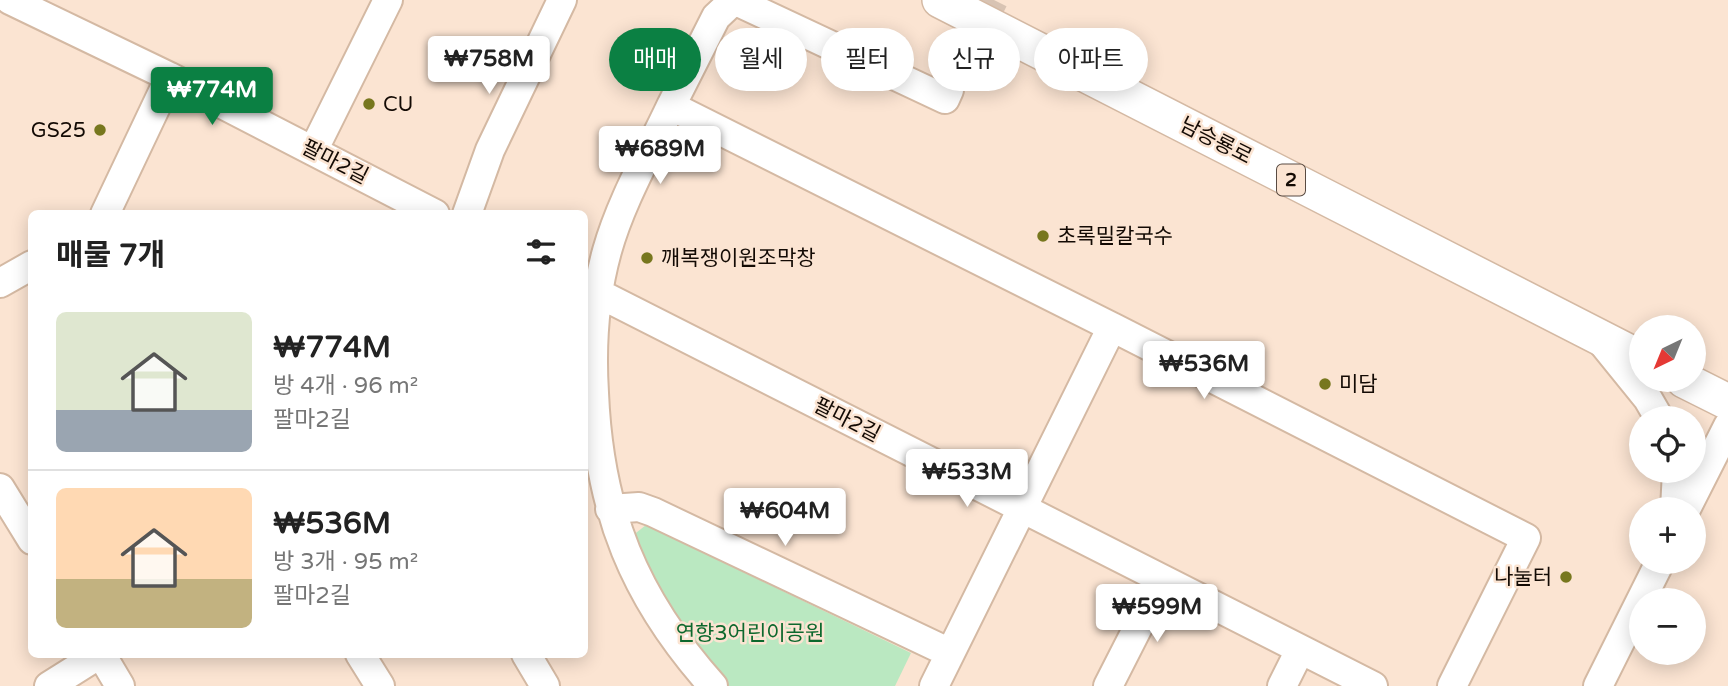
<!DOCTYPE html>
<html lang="ko">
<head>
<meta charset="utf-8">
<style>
	body { margin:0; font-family:"Varela Round","Noto Sans KR",sans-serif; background:#f6f6f6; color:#222; height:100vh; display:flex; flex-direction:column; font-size:26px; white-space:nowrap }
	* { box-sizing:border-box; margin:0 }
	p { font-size:23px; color:#767676 }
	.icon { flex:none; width:38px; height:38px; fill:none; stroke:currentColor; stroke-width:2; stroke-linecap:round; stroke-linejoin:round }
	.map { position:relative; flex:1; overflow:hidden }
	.details { position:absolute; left:28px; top:210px; width:560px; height:448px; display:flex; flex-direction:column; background:#fff; border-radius:10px; box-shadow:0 4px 18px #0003 }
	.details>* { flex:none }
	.hud { position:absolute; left:609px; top:28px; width:665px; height:63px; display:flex; gap:14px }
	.needle { width:46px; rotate:223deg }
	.buttons { position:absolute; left:1629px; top:315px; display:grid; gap:14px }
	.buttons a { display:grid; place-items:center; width:77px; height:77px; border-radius:50%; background:#fff; box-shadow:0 4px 18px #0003; font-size:35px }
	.price { position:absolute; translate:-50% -60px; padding:0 16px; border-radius:7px; background:#fff; color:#222; font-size:23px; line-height:46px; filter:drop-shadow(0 2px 4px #0008) }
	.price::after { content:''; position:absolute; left:50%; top:42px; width:21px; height:16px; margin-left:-10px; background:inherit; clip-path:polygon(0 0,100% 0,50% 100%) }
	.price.on { background:#0b8043; color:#fff }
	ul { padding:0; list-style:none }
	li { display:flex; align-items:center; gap:21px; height:175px; padding:0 28px }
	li+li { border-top:2px solid #e0e0e0 }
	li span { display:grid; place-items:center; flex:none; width:196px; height:140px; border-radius:10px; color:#555 }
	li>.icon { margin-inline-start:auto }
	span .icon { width:84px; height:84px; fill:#fffc; stroke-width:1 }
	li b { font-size:30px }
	h2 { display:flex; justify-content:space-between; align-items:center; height:84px; padding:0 28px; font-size:30px }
	.tag { padding:0 24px; border-radius:32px; background:#fff; box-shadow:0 4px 18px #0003; font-size:24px; line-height:63px }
	.tag.on { background:#0b8043; color:#fff }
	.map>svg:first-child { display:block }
	.green { fill:#bae8c1 }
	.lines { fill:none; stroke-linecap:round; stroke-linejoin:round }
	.minor-tunnel { stroke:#d8c3b3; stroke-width:28; stroke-dasharray:28 14; stroke-linecap:butt }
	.minor-casing { stroke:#d4b9a3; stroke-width:32 }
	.major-casing { stroke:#d4b9a3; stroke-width:38 }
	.minor { stroke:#fff; stroke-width:28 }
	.major { stroke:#fff; stroke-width:35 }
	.poi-dot { fill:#77771e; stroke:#fbe4d2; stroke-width:2.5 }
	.labels { text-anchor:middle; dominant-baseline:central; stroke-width:5; stroke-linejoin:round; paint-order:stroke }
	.shield { fill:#fbe4d2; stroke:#594b42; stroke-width:2 }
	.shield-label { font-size:19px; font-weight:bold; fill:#130a04 }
	.poi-label { font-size:21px; fill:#130a04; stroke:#fbe4d2; text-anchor:start }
	.street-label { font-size:21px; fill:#130a04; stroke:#fbe4d2 }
	.park-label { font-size:21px; fill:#0d682d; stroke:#fbe4d2 }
</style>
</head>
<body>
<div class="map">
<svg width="1728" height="686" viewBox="0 0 1728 686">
	<rect width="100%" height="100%" fill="#fbe4d2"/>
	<path class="green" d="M646,525L911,653L895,686H729L687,642L627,540Z"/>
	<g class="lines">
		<path class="minor-tunnel" d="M949,90L994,0"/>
		<g class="minor-casing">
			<path id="minor" d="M10,0L170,77L435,214
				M734,0L945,99L949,90
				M671,106L716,17L734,0
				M313,151L388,0
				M105,214L170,77
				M467,214L490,150L562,0
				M0,283L32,265
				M584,286L1373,686
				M1601,341L1648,399L1659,418
				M0,488L32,540
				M610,509L639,507L653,512L950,653
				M1675,509L1677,471
				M1686,509L1728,426
				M101,654L120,686
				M360,654L380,686
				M526,654L545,686
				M49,686L100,654
				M713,686C634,598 599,511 594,393C591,345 594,298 607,251C621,201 649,153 671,106L1112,327
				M934,686L1112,327L1526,538L1452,686
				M1108,686L1162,580
				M1282,686L1300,650
				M1598,686L1660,562"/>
		</g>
		<g class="major-casing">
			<path id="major" d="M940,0L1642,359
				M1684,380L1728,402"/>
		</g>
		<use href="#minor" class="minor"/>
		<use href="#major" class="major"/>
	</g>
	<g class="poi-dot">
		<circle cx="369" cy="104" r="7"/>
		<circle cx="100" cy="130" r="7"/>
		<circle cx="1043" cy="236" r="7"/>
		<circle cx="647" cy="258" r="7"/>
		<circle cx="1325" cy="384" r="7"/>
		<circle cx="1566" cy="577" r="7"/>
	</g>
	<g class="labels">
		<rect class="shield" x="1277" y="164.5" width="28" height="31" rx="5"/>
		<g class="shield-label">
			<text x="1291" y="180">2</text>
		</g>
		<g class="poi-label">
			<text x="383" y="104">CU</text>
			<text x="86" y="130" text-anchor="end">GS25</text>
			<text x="1057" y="236">초록밀칼국수</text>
			<text x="661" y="258">깨복쟁이원조막창</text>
			<text x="1339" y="384">미담</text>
			<text x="1552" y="577" text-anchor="end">나눌터</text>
		</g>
		<g class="street-label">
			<text transform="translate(1216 141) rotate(27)">남승룡로</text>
			<text transform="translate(335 162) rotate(27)">팔마2길</text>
			<text transform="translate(847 420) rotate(27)">팔마2길</text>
		</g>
		<g class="park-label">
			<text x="750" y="633">연향3어린이공원</text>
		</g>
	</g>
</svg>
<div class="buttons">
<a><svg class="needle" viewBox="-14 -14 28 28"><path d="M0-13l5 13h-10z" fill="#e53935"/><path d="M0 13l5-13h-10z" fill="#767676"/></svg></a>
<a><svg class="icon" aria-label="locate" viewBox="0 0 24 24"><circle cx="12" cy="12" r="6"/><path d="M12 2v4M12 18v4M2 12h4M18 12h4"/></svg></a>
<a>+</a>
<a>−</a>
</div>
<b class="price" style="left:489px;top:96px">₩758M</b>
<b class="price on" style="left:212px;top:127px">₩774M</b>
<b class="price" style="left:660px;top:186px">₩689M</b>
<b class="price" style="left:1204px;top:401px">₩536M</b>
<b class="price" style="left:967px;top:509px">₩533M</b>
<b class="price" style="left:785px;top:548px">₩604M</b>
<b class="price" style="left:1157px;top:644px">₩599M</b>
<div class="hud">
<a class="tag on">매매</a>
<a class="tag">월세</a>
<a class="tag">필터</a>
<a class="tag">신규</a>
<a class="tag">아파트</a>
</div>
<section class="details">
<h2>매물 7개<svg class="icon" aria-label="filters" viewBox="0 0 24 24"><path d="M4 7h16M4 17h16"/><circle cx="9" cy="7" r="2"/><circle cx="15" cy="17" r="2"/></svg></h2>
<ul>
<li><span style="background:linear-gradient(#dfe7d0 70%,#9aa5b1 0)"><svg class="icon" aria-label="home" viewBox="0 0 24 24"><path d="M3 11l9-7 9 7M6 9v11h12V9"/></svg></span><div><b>₩774M</b><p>방 4개 · 96 m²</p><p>팔마2길</p></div></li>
<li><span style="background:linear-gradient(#ffd9b3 65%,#c2b280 0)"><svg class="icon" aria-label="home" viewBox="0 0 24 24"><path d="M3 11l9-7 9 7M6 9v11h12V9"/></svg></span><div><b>₩536M</b><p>방 3개 · 95 m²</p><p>팔마2길</p></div></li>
</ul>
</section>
</div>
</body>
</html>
